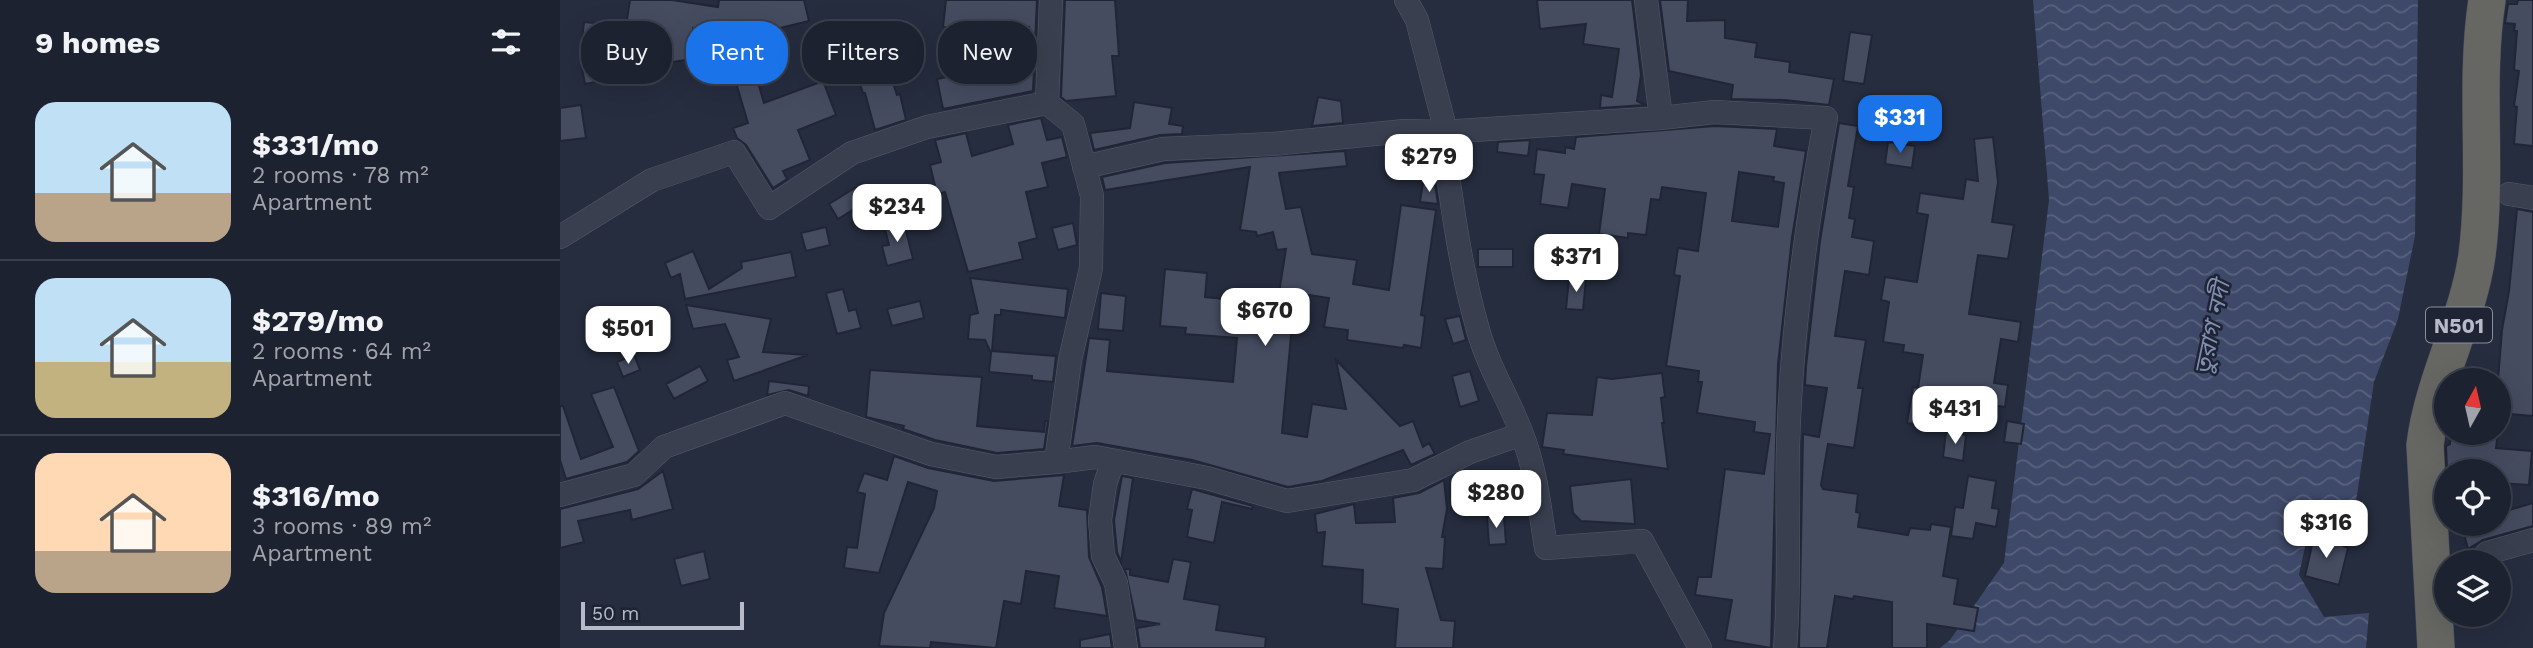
<!DOCTYPE html>
<html lang="en">
<head>
<meta charset="utf-8">
<style>
	body { margin:0; font-family:"Work Sans","Noto Sans Bengali",sans-serif; background:#292f3b; color:#f1f3f6; height:100vh; display:flex; flex-direction:column; font-size:26px; white-space:nowrap }
	* { box-sizing:border-box; margin:0 }
	p { font-size:23px; color:#a0a4aa }
	.icon { flex:none; width:38px; height:38px; fill:none; stroke:currentColor; stroke-width:2; stroke-linecap:round; stroke-linejoin:round }
	.map { position:relative; flex:1; overflow:hidden }
	.panel { display:flex; flex-direction:column; background:#1c222f; width:560px }
	.panel>* { flex:none }
	.banner { position:absolute; left:21px; top:21px; width:665px; height:63px; display:flex; gap:14px }
	.needle { width:46px; rotate:8deg }
	.controls { position:absolute; left:1874px; top:368px; display:grid; gap:14px }
	.controls a { display:grid; place-items:center; width:77px; height:77px; border-radius:50%; background:#1c222f; box-shadow:0 7px 28px #0002,0 0 0 2px #3a3f4b; font-size:35px }
	.scale { position:absolute; left:21px; bottom:18px; width:163px; box-sizing:border-box; padding-left:7px; border:4px solid #b7bbc9; border-top:0; font-size:19px; line-height:24px; white-space:nowrap; color:#b7bbc9; -webkit-text-stroke:5px #1f2434; paint-order:stroke }
	.price { position:absolute; translate:-50% -60px; padding:0 16px; border-radius:14px; background:#fff; color:#222; font-size:23px; line-height:46px; filter:drop-shadow(0 2px 4px #0008) }
	.price::after { content:''; position:absolute; left:50%; top:42px; width:21px; height:16px; margin-left:-10px; background:inherit; clip-path:polygon(0 0,100% 0,50% 100%) }
	.price.current { background:#1a73e8; color:#fff }
	ul { padding:0; list-style:none }
	li { display:flex; align-items:center; gap:21px; height:175px; padding:0 35px }
	li+li { border-top:2px solid #3a3f4b }
	li span { display:grid; place-items:center; flex:none; width:196px; height:140px; border-radius:21px; color:#555 }
	li>.icon { margin-inline-start:auto }
	span .icon { width:84px; height:84px; fill:#fffc; stroke-width:1 }
	li b { font-size:30px }
	h2 { display:flex; justify-content:space-between; align-items:center; height:84px; padding:0 35px; font-size:30px }
	.pill { padding:0 24px; border-radius:28px; background:#1c222f; box-shadow:0 7px 28px #0002,0 0 0 2px #3a3f4b; font-size:24px; line-height:63px }
	.pill.current { background:#1a73e8; color:#fff }
	main { display:flex; flex:1; min-height:0 }
	.map>svg:first-child { display:block }
	.water { fill:url(#water-waves) }
	.building { fill:#454c60; stroke:#212636; stroke-width:2; fill-rule:evenodd }
	.lines { fill:none; stroke-linecap:round; stroke-linejoin:round }
	.minor-casing { stroke:#555a69; stroke-width:24 }
	.trunk-casing { stroke:#424756; stroke-width:38 }
	.minor { stroke:#3a3f4f; stroke-width:23 }
	.trunk { stroke:#666663; stroke-width:37 }
	.labels { text-anchor:middle; dominant-baseline:central; stroke-width:5; stroke-linejoin:round; paint-order:stroke }
	.shield { fill:#1f2434; stroke:#898e9c; stroke-width:2 }
	.shield-label { font-size:21px; font-weight:bold; fill:#b7bbc9 }
	.water-label { font-size:24px; font-style:italic; fill:#7f8daf; stroke:#1f2434 }
</style>
</head>
<body>
<main>
<section class="panel">
<h2>9 homes<svg class="icon" aria-label="filters" viewBox="0 0 24 24"><path d="M4 7h16M4 17h16"/><circle cx="9" cy="7" r="2"/><circle cx="15" cy="17" r="2"/></svg></h2>
<ul>
<li><span style="background:linear-gradient(#bfe0f5 65%,#b9a48a 0)"><svg class="icon" aria-label="home" viewBox="0 0 24 24"><path d="M3 11l9-7 9 7M6 9v11h12V9"/></svg></span><div><b>$331/mo</b><p>2 rooms · 78 m²</p><p>Apartment</p></div></li>
<li><span style="background:linear-gradient(#bfe0f5 60%,#c2b280 0)"><svg class="icon" aria-label="home" viewBox="0 0 24 24"><path d="M3 11l9-7 9 7M6 9v11h12V9"/></svg></span><div><b>$279/mo</b><p>2 rooms · 64 m²</p><p>Apartment</p></div></li>
<li><span style="background:linear-gradient(#ffd9b3 70%,#b9a48a 0)"><svg class="icon" aria-label="home" viewBox="0 0 24 24"><path d="M3 11l9-7 9 7M6 9v11h12V9"/></svg></span><div><b>$316/mo</b><p>3 rooms · 89 m²</p><p>Apartment</p></div></li>
</ul>
</section>
<div class="map">
<svg width="1973" height="648" viewBox="0 0 1973 648">
	<defs>
		<pattern id="water-waves" width="16" height="10" patternUnits="userSpaceOnUse" patternTransform="scale(1.75)"><rect width="16" height="10" fill="#3e4969"/><path d="M0 5q4-4 8 0t8 0" fill="none" stroke="#58617d"/></pattern>
	</defs>
	<rect width="100%" height="100%" fill="#262d3f"/>
	<path class="water" d="M1473,0H1858L1855,236L1838,319L1814,382L1795,508C1746,514 1749,533 1739,575L1764,617L1809,613L1806,648H1380L1390,640L1444,563L1489,200Z"/>
	<path class="building" d="M70,0H112L158,7L159,0H244L249,21L212,30L193,27L198,58L191,59L204,103L263,81L276,115L238,130L250,160L223,171L227,179L213,188L186,145L177,138L173,128L188,123L174,76L178,75L172,33L133,28L138,58L106,63L107,68L25,84L20,58L24,22L66,26Z
		M386,0H477L473,91L383,109L377,79L408,73L409,82L464,67L469,27L406,23L405,30L383,27Z
		M505,0H555L559,56H552L556,96L506,101L501,97Z
		M977,0H1072L1081,75L1077,101L1085,105L1040,108L1041,95L1052,97L1059,49L1023,44L1026,24L980,29Z
		M1100,0H1128L1127,21L1165,20V38L1197,43L1195,57L1230,62L1229,72L1274,79L1269,105L1225,100L1171,99L1173,85L1109,71Z
		M1958,0H1973V146L1954,144L1957,107L1954,106L1959,71L1954,70L1957,31H1954L1955,24L1945,23L1948,4H1957Z
		M1290,32L1312,35L1304,84L1283,81Z
		M320,44L337,95L340,94L346,120L315,130L305,93H303L290,54Z
		M1310,95L1337,100L1332,128L1306,124Z
		M758,97L781,101L783,123L752,126Z
		M574,102L612,108L609,124L623,126L622,134L600,135L534,150L530,133L570,128Z
		M21,105L26,138L0,141V108Z
		M481,118L487,140L502,137L507,157L482,163L488,187L466,192L477,238L459,243L463,259L408,272L385,192L377,194L370,165L381,162L375,140L406,133L412,156L453,144L448,125Z
		M1279,123L1298,126L1288,186L1294,187L1289,218L1295,219L1292,237L1314,241L1309,275L1285,271L1275,336L1306,340L1298,388H1303L1294,448L1268,444L1261,485L1263,489L1298,494L1296,512L1300,513L1298,527L1348,535L1350,528L1370,530L1371,524L1391,527L1383,576L1398,579L1394,604L1418,608L1414,631L1367,624V648H1332V602L1294,596L1293,599L1275,596L1267,648H1239L1243,434L1259,437L1267,388L1245,385L1246,366L1260,241Z
		M1155,126L1217,129L1214,146L1246,151L1232,238L1218,364L1211,648L1165,640L1172,600L1135,595L1138,577H1151L1165,469L1204,474L1210,434L1194,432L1195,422L1137,413L1142,382H1138L1139,371L1106,366L1120,276L1114,275L1118,248L1138,251L1146,193L1102,187L1100,200L1091,199L1086,235L1068,233V238L1039,234L1045,189L1012,184L1008,208L980,204L984,175L974,174L977,149L1005,153V147L1014,149L1016,137ZM1179,172L1214,177L1213,181L1224,183L1218,227L1172,221Z
		M1433,137L1438,182L1432,222L1454,225L1448,259L1418,255L1409,314L1461,322L1458,342L1441,339L1434,383L1448,385L1445,407L1383,397L1378,427L1347,423L1353,387L1358,388L1363,355L1343,352L1344,345L1323,342L1329,302L1321,300L1325,277L1357,282L1368,215L1357,213L1360,193L1403,199L1406,179L1418,181L1414,139Z
		M970,140L968,156L937,152L938,142Z
		M1328,142L1355,146L1352,168L1325,164Z
		M785,151L787,166L719,173L726,209L741,207L752,254L797,260L793,284L829,290L841,205L876,210L861,315L865,316L861,348L844,345L843,348L787,340L788,330L764,327L769,298L735,293L722,433L747,437L752,404L786,409L776,360L840,426L853,421L863,447L869,443L875,454L851,465L843,450L762,481L728,487L632,460L537,443L512,446L529,338L550,340L547,371L673,382L677,338L625,334L626,328L600,326L605,269L647,273L645,297L710,303L711,299H718L726,249L717,250L713,232L697,236L696,232L680,230L690,167L545,190L542,177L605,163Z
		M303,183L307,201L278,219L269,204Z
		M863,183L875,185L878,204L860,202Z
		M1957,209L1973,212V416L1939,413L1938,380L1942,330L1949,291Z
		M343,219L353,259L327,266L322,246L329,245L324,225Z
		M513,223L517,245L498,250L492,228Z
		M266,227L270,245L246,251L241,233Z
		M918,249H953V267H918Z
		M133,251L149,289L182,268L181,262L231,252L236,277L125,299L120,274L111,278L105,263Z
		M410,278L508,289L505,318L441,310V315H435L432,351L496,356L493,382L472,380V376L429,372L431,353L425,340L408,339L410,315L418,313Z
		M1009,278L1026,279L1023,310L1006,309Z
		M283,289L289,311L296,309L301,328L277,334L266,293Z
		M541,293L566,296L563,331L538,329Z
		M360,301L364,318L332,326L327,309Z
		M126,305L211,319L203,352L248,355L174,381L167,360L179,357L165,324L133,329Z
		M900,316L906,340L893,344L885,319Z
		M74,355L80,370L63,377L57,362Z
		M140,366L148,381L114,399L106,384Z
		M310,370L422,377L417,426L484,432L485,421H488L484,449L437,453L375,440L343,429L344,426L306,417Z
		M910,371L919,401L900,407L892,376Z
		M1102,373L1105,397L1101,398L1104,423H1102L1108,469L1003,454L1004,450L982,447L987,413L1032,415L1037,377L1052,379Z
		M209,381L249,386L248,396L229,390L207,395Z
		M54,387L79,451L67,462L6,479L0,460V406H3L21,459L53,447L31,394Z
		M1447,421L1464,424L1461,444L1444,442Z
		M1386,432L1406,435L1403,461L1383,457Z
		M1891,432H1938L1936,448L1972,451L1969,485L1939,483V471H1887L1886,446L1890,444Z
		M334,456L368,468L434,481L504,475L499,506L527,510L529,557L542,587L547,616L494,608L499,576L466,571L461,604L444,601L436,648L371,642L370,648L319,646L324,613L374,508L377,491L348,482L319,573L284,568L287,547L297,548L305,494L297,492L304,473L327,480Z
		M103,471L113,509L72,520L70,510L18,521L24,542L0,548V509L78,489Z
		M562,476L573,478L561,562L557,552L554,520Z
		M1408,476L1436,481L1432,508L1439,509L1436,527L1416,523L1413,539L1391,536L1395,507L1403,508Z
		M1071,479L1075,524L1021,521L1013,513L1010,486Z
		M884,480L887,509L882,537H885L883,569L866,568L881,620L895,621L893,648H835L838,609L802,604L803,570L762,566L765,532L757,533L755,514L794,504L796,523L835,522L833,498L859,493Z
		M632,489L693,506L692,509L662,502L654,543L627,537L632,510L627,509Z
		M1973,503V526L1923,540L1908,549L1901,523H1939V513Z
		M944,516L946,544L929,545L927,517Z
		M1755,532L1788,548L1779,585L1745,576Z
		M144,551L150,579L121,586L114,559Z
		M613,559L631,562L624,599L660,605L656,630L706,637L705,648H580L577,628L600,624L576,620L565,569H570V575L608,582Z
		M550,634L552,648H520V640Z"/>
	<g class="lines">
		<g class="minor-casing">
			<path id="minor" d="M1086,0L1101,118
				M487,103L491,0
				M524,167L603,149L713,144L845,131L882,132L883,120L857,20L846,0
				M1949,194L1973,198
				M0,237L92,180L174,152L209,208L292,153L367,127L487,103L513,124L532,196L531,268L510,360L496,462L436,467L371,454L225,403L104,447L74,475L0,495
				M553,461L545,484L540,520L543,556L556,583L566,648
				M496,462L535,457L647,478L727,501L853,480L910,452L962,434
				M1920,562L1927,553L1973,540
				M1140,648L1082,541L986,548C980,510 976,470 962,434C948,397 927,365 917,326C899,263 891,197 882,132L1101,118L1155,112L1266,118C1246,221 1231,341 1228,446C1226,513 1231,581 1225,648"/>
		</g>
		<g class="trunk-casing">
			<path id="trunk" d="M1876,648L1865,445C1873,379 1908,320 1917,255C1928,170 1914,84 1927,0"/>
		</g>
		<use href="#minor" class="minor"/>
		<use href="#trunk" class="trunk"/>
	</g>
	<g class="labels">
		<rect class="shield" x="1866" y="307.5" width="66" height="35" rx="5"/>
		<g class="shield-label">
			<text x="1899" y="325">N501</text>
		</g>
		<g class="water-label">
			<text transform="translate(1652 328) rotate(-78)">তুরাগ নদী</text>
		</g>
	</g>
</svg>
<div class="controls">
<a><svg class="needle" viewBox="-14 -14 28 28"><path d="M0-13l5 13h-10z" fill="#e53935"/><path d="M0 13l5-13h-10z" fill="#a0a4aa"/></svg></a>
<a><svg class="icon" aria-label="locate" viewBox="0 0 24 24"><circle cx="12" cy="12" r="6"/><path d="M12 2v4M12 18v4M2 12h4M18 12h4"/></svg></a>
<a><svg class="icon" aria-label="layers" viewBox="0 0 24 24"><path d="M12 4l9 5-9 5-9-5zM3 14l9 5 9-5"/></svg></a>
</div>
<div class="scale">50 m</div>
<b class="price current" style="left:1340px;top:155px">$331</b>
<b class="price" style="left:869px;top:194px">$279</b>
<b class="price" style="left:337px;top:244px">$234</b>
<b class="price" style="left:1016px;top:294px">$371</b>
<b class="price" style="left:705px;top:348px">$670</b>
<b class="price" style="left:68px;top:366px">$501</b>
<b class="price" style="left:1395px;top:446px">$431</b>
<b class="price" style="left:936px;top:530px">$280</b>
<b class="price" style="left:1766px;top:560px">$316</b>
<div class="banner">
<a class="pill">Buy</a>
<a class="pill current">Rent</a>
<a class="pill">Filters</a>
<a class="pill">New</a>
</div>
</div>
</main>
</body>
</html>
